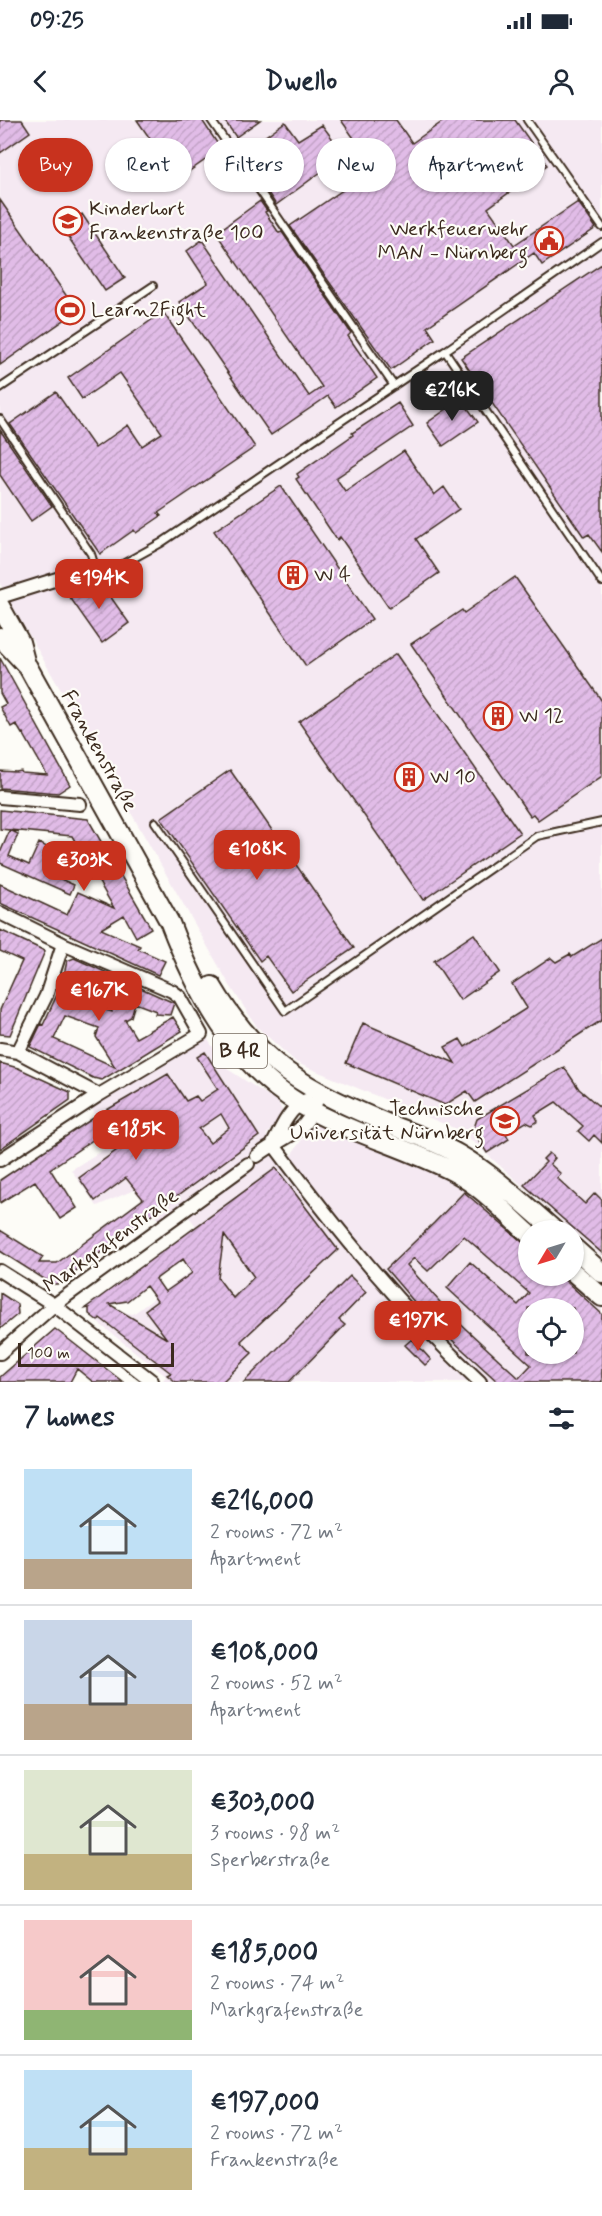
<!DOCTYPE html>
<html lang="en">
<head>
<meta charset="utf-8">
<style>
	body { margin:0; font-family:Mynerve,sans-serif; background:#f6f6f7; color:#1f2937; height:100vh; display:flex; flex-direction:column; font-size:22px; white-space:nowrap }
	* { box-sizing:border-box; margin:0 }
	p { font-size:20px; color:#747a83 }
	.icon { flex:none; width:33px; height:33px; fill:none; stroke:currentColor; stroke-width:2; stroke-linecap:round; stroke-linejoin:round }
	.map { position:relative; height:1262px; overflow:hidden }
	.panel { display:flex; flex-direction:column; background:#fff; flex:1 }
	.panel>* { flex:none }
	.banner { position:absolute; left:18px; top:18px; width:567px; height:54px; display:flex; gap:12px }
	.needle { width:39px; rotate:232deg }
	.tools { position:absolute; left:518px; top:1100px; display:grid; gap:12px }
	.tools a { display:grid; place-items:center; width:66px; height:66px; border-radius:50%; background:#fff; box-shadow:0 2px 4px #0004; font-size:30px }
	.scale { position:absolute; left:18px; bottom:15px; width:156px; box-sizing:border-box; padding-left:6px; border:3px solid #3b2a1e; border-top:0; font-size:16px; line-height:21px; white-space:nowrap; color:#3b2a1e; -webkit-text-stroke:4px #fdfcf7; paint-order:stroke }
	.price { position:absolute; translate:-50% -51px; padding:0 14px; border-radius:12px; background:#c8321e; color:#fff; font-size:20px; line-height:39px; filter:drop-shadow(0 2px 3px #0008) }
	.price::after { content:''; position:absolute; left:50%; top:36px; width:18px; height:14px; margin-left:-9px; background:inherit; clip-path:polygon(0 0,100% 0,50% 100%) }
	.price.selected { background:#222; color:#fff }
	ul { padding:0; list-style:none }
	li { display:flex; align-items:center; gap:18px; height:150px; padding:0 24px }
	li+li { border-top:2px solid #e0e1e3 }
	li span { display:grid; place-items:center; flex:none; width:168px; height:120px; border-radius:0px; color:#555 }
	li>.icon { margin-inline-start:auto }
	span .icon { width:72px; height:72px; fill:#fffc; stroke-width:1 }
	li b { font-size:26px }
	h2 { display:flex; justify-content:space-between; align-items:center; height:72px; padding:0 24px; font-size:26px }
	.tag { padding:0 21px; border-radius:27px; background:#fff; box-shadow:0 2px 4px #0004; font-size:21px; line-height:54px }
	.tag.selected { background:#c8321e; color:#fff }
	.status { display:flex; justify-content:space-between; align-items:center; height:42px; padding:0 30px; background:#fff; direction:ltr }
	.status svg { height:16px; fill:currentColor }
	header { display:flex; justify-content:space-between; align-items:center; height:78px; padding:0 24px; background:#fff; font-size:27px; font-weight:800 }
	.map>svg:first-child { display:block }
	.built { fill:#f5e9f2; fill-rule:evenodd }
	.building { fill:url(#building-hatch); stroke:#3b2a1e; stroke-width:1.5; fill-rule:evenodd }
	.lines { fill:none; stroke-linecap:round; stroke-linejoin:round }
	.lane-casing { stroke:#3b2a1e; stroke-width:10 }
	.street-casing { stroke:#3b2a1e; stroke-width:16 }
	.primary-casing { stroke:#3b2a1e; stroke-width:22 }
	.lane { stroke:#fdfcf7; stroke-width:6 }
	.street { stroke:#fdfcf7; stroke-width:12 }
	.primary { stroke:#fdfcf7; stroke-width:18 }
	.labels { text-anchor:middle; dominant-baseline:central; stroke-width:4.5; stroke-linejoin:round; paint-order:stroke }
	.shield { fill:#fdfcf7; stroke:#75695f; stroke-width:1.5 }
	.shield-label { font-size:20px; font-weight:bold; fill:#3b2a1e }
	.poi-label { font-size:21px; fill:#3b2a1e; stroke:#fdfcf7; text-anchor:start }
	.street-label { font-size:21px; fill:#3b2a1e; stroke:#fdfcf7 }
</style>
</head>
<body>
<div class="status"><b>09:25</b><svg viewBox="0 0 49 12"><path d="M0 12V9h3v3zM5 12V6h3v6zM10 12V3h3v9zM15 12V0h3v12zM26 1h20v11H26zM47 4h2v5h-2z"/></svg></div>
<header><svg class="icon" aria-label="back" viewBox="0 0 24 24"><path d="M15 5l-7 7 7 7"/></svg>Dwello<svg class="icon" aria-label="person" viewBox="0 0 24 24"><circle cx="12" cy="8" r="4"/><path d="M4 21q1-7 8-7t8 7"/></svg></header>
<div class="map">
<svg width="602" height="1262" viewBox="0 0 602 1262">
	<defs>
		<pattern id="building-hatch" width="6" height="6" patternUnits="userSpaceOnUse" patternTransform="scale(1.5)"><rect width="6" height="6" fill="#e1bce7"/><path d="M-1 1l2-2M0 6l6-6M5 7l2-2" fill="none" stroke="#c2a2c6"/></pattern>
	</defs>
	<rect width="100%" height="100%" fill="#fdfcf7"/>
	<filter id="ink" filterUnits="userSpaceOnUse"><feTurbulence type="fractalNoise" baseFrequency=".0167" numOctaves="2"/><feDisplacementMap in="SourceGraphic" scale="12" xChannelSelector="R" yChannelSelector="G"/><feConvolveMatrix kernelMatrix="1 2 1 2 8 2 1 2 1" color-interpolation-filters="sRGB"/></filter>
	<g filter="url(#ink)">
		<path class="built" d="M0,0H602V1137L461,1011L297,943L257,907L229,864L0,464Z
			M206,917L229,950L278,982L282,990L281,999L266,1015L291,1040L293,1032L313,1004L318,1001L453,1058L528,1120V1155H569L602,1184V1262H162L166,1256L97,1202L107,1189L133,1194L190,1152L187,1146L201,1136L207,1120L181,1087L160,1102L134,1070L97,1086L71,1050L112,1024L91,987ZM528,1188H573V1233H528Z"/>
		<path class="building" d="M0,0H22L30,12L0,33Z
			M137,0H202L221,29L178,59Z
			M224,0H260L236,17Z
			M341,0H396L412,23L445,0H515L547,45L488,88L514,125L578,82L596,108L542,145L534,133L427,207L435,219L391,250L290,106L375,48Z
			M285,2L298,20L322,5L351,43L331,57L325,49L276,85L242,33Z
			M0,80L77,191L0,245Z
			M260,81L267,91L265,92L279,113L282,112L351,213L348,216L377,258L336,287L328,276L271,315L179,182L208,163L187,131L202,120L309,276L322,267L216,113Z
			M82,94L125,158L105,171L62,108Z
			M602,144V432L589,414L584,417L461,238Z
			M163,192L255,327L158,393L161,396L136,413L134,410L100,434L10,304L56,272L95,328L128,305L142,326L162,313L120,253L82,279L68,258Z
			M461,279L478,302L443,326L427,303Z
			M398,283L413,306L336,358L345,371L404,331L434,375L444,367L459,389L416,419L439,453L389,488L340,417L337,420L296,359L299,357L297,354L353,315L352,313Z
			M0,310L52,386L31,401L0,355Z
			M281,366L372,499L306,546L214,411Z
			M96,456L129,503L102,523L69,476Z
			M515,457L602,581V656L538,700L533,694L530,696L411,524L462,490L464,493Z
			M396,534L520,713L423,780L299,602Z
			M0,538L70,665L58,673L0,668V651L16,652L21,651L22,653L47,655L23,613L22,614L16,604L11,607L0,587L6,584L0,573Z
			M230,650L354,828L291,871L266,836L260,841L161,698Z
			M0,690L88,699L151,808L136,817L124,795L101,809L140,826L138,829L165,841L158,855L0,783V764L67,795L78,772L114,788L72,716L0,709Z
			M10,710L18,714L9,736L29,745L39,723L47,727L43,737L53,741L47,753L74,765L70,774L0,743V733Z
			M0,810L45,831L10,915L0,914V890L22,841L0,831Z
			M474,814L500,852L460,880L434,841Z
			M602,818V900L475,982L467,971L445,985L346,943L363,903L455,943L445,927L460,919L465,927L527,888L512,864L551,838L556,842L570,834L572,837Z
			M74,838L174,883L170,895L155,894L156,891L135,883L131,897L125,900L136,918L173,897L182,911L102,960L93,958L30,927L41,904L43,905L62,864L67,841ZM79,860L110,874L112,892L75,880ZM65,896L99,908L96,917L115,947L54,919Z
			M205,932L259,1016L58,1164H52L0,1131V1110L43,1137L39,1143H57L143,1079L126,1058L95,1081L79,1058L117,1030L106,1011L50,1049L60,1065L62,1064L77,1088L60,1099L35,1061L0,1083V1060L95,997L168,954L186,981L196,976L200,981L218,969L197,937ZM221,994L229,1008L210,1023L199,1009Z
			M0,943L18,948L70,972V980L0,1029Z
			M564,947L579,969L602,989V1023L594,1015L589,1021L578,1011L583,1006L556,982L535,995L538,1001L532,1005L526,1002L506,1014L509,1019L487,1033L473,1011L477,999Z
			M549,1033L555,1038L550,1044L561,1054L557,1058L585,1084L595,1073L602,1080V1133L524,1065L546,1042L543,1039Z
			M276,1048L338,1130L241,1221L252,1233L222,1262H176L167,1255L171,1253L100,1198L98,1201L89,1194V1188L84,1189ZM224,1115L254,1157L233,1178L218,1158ZM183,1139L192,1153L165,1172L156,1159ZM146,1166L157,1181L145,1190L167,1219L109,1184L127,1181Z
			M464,1072L528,1127V1155H559L602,1194V1262H498L428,1198L386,1149L434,1103ZM464,1116L529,1173L518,1185L470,1142L447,1168L531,1245L519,1258L455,1199L407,1145L414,1138L428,1151ZM528,1188H573V1233H528Z
			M350,1156L366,1172L339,1200L345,1205L289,1262H244Z
			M0,1173L17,1184L18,1194L0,1209Z
			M55,1209L72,1222L123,1262H93L77,1249L70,1262H0V1257Z
			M412,1219L431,1240L425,1245L405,1225Z"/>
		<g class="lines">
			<g class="lane-casing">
				<path id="lane" d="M211,0L394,266
					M527,0L602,107
					M445,231L602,122
					M0,268L153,166
					M0,299L91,434L95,447L112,450L161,423L445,231L602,462
					M155,702L285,891L537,716L602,702"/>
			</g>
			<g class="street-casing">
				<path id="street" d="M0,477L95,447
					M0,677L80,684
					M0,793L63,824L172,871L180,877L201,914L99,975L0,1040
					M0,929L18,932L99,975
					M18,932L46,876L63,824
					M273,1024C337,1110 401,1189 480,1262
					M273,1024C281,1008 289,989 306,980
					M257,1036C289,1011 307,1018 319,973
					M0,1151L54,1185L152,1261
					M0,1233L54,1185L248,1044"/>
			</g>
			<g class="primary-casing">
				<path id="primary" d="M0,486L20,522L25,541
					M0,517L28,547L170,803C196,871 235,946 300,984C349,1013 404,1026 454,1052C482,1067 505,1092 528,1113
					M212,866C259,946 308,970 391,1005C413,1014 437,1022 458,1034C493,1054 523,1083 554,1110
					M573,1127L602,1153
					M573,1152L602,1177"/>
			</g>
			<use href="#lane" class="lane"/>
			<use href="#street" class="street"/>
			<use href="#primary" class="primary"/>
		</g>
	</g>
	<defs>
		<g id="school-ring" transform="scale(1.5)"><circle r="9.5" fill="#fdfcf7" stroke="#c8321e" stroke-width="1.5"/><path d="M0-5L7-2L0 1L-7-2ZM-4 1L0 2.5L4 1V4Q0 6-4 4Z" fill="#c8321e"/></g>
		<g id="civic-ring" transform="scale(1.5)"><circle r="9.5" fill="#fdfcf7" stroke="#c8321e" stroke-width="1.5"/><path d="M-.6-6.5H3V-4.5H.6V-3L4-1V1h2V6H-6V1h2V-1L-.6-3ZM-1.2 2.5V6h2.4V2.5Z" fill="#c8321e"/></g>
		<g id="stadium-ring" transform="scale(1.5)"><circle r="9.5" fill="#fdfcf7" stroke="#c8321e" stroke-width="1.5"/><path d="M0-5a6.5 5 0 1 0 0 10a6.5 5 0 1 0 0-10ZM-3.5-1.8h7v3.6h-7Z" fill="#c8321e"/></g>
		<g id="building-ring" transform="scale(1.5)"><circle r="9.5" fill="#fdfcf7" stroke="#c8321e" stroke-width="1.5"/><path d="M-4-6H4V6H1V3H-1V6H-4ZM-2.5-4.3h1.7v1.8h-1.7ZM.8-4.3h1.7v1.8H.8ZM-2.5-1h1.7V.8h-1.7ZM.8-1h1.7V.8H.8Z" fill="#c8321e"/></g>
		<g id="university-ring" transform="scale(1.5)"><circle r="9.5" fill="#fdfcf7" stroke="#c8321e" stroke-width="1.5"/><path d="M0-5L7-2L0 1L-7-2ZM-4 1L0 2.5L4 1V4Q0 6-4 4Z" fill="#c8321e"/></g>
	</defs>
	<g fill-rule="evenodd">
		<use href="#school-ring" x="68" y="101"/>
		<use href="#civic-ring" x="549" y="121"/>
		<use href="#stadium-ring" x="70" y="190"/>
		<use href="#building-ring" x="293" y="455"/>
		<use href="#building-ring" x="498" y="596"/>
		<use href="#building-ring" x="409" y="657"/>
		<use href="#university-ring" x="505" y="1001"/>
	</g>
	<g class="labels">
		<rect class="shield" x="213" y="914" width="54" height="34" rx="4.5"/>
		<g class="shield-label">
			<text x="240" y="931">B 4R</text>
		</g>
		<g class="poi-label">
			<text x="89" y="89">Kinderhort<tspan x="89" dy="24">Frankenstraße 100</tspan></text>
			<text x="528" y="109" text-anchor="end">Werkfeuerwehr<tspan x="528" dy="24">MAN - Nürnberg</tspan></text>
			<text x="91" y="190">Learn2Fight</text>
			<text x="314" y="455">W 4</text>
			<text x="519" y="596">W 12</text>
			<text x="430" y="657">W 10</text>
			<text x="484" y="989" text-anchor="end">Technische<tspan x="484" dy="24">Universität Nürnberg</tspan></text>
		</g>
		<g class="street-label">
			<text transform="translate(99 631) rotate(61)">Frankenstraße</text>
			<text transform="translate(111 1121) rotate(-36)">Markgrafenstraße</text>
		</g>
	</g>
</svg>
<div class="tools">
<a><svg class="needle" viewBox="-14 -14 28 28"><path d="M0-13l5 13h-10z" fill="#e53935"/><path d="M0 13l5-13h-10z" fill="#747a83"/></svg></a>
<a><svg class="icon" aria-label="locate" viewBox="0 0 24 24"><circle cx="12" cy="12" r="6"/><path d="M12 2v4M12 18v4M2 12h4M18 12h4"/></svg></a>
</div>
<div class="scale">100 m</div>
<b class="price selected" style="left:452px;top:302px">€216K</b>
<b class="price" style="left:99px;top:490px">€194K</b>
<b class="price" style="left:257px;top:761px">€108K</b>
<b class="price" style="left:84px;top:772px">€303K</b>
<b class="price" style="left:99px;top:902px">€167K</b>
<b class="price" style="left:136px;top:1041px">€185K</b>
<b class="price" style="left:418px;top:1232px">€197K</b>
<div class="banner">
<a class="tag selected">Buy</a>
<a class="tag">Rent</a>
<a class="tag">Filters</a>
<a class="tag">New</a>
<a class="tag">Apartment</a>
</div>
</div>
<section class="panel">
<h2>7 homes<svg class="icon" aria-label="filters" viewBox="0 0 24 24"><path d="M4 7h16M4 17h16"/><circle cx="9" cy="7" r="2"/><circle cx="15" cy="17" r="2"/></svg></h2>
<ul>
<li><span style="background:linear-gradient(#bfe0f5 75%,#b9a48a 0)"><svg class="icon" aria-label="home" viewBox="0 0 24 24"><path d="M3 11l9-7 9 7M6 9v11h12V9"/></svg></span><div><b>€216,000</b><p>2 rooms · 72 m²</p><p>Apartment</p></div></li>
<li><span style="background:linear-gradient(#c9d6e8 70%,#b9a48a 0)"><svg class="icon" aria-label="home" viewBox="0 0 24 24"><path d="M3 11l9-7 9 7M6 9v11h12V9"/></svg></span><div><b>€108,000</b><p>2 rooms · 52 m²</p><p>Apartment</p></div></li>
<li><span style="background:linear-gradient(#dfe7d0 70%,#c2b280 0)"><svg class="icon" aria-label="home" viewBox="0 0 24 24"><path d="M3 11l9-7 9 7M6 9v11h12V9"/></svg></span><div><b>€303,000</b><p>3 rooms · 98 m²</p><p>Sperberstraße</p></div></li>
<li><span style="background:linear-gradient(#f6c9c9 75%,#8fb573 0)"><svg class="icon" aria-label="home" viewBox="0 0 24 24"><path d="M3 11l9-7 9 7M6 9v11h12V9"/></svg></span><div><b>€185,000</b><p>2 rooms · 74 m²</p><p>Markgrafenstraße</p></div></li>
<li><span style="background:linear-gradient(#bfe0f5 65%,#c2b280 0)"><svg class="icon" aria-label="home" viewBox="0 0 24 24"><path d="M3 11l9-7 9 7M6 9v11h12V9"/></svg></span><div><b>€197,000</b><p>2 rooms · 72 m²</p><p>Frankenstraße</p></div></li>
</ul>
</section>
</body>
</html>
